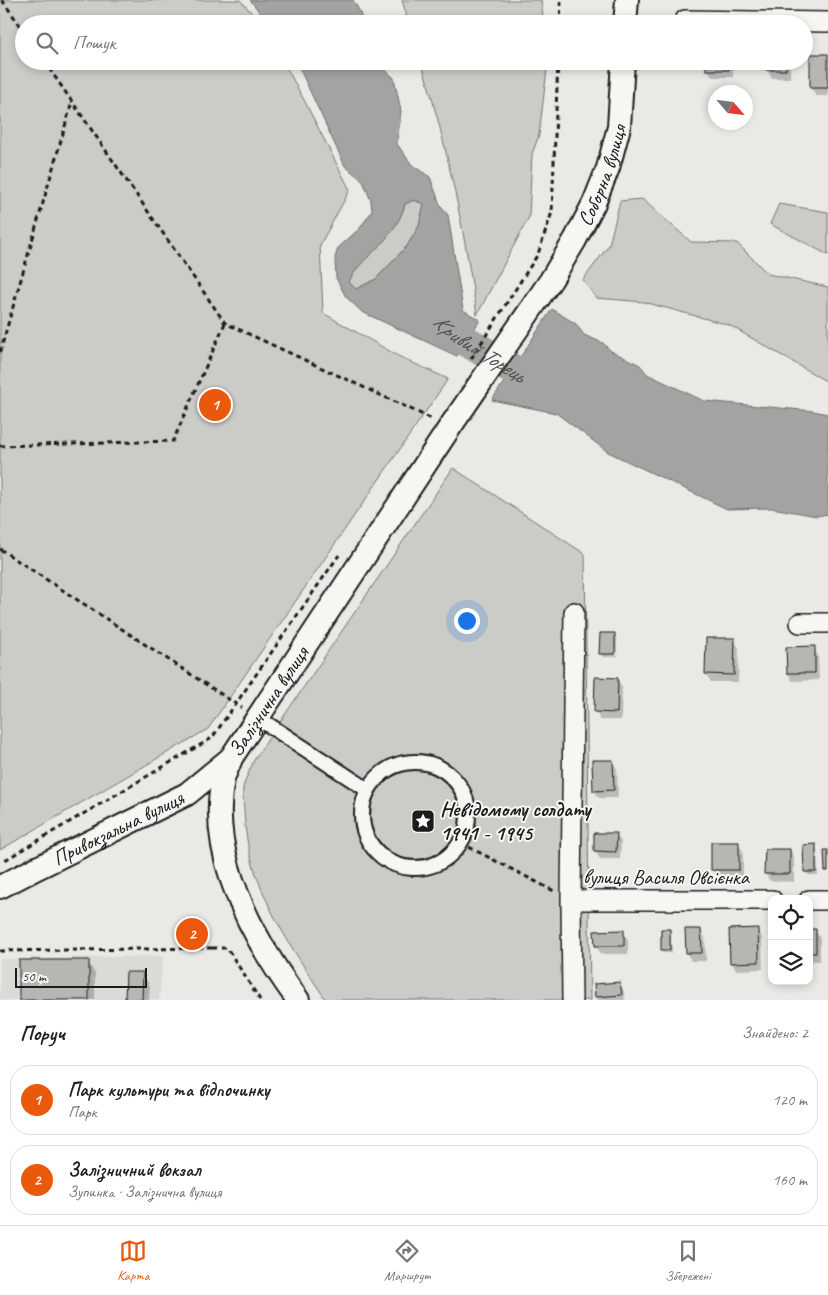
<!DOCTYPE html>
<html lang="uk">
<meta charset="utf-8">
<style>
body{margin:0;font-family:Caveat,sans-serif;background:#f2f2f2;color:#222}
.controls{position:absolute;right:15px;bottom:15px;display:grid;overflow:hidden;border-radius:10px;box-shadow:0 2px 8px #0003}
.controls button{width:45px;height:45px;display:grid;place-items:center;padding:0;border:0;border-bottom:1px solid #e0e0e0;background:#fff;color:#222;font:25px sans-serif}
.compass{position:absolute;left:708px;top:85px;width:45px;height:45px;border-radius:50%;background:#fff;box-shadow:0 2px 8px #0003;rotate:118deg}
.scale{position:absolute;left:15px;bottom:12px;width:132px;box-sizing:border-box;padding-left:5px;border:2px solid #1c1c1c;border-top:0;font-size:14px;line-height:18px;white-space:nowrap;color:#1c1c1c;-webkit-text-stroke:4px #f6f6f2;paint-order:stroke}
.you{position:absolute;left:466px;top:620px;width:18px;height:18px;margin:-12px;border:4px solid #fff;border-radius:50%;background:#1a73e8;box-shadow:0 0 0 8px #1a73e833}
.badge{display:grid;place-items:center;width:32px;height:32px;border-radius:50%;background:#ea580c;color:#fff;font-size:16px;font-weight:700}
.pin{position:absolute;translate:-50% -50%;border:2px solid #fff;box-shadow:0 1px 5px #0006}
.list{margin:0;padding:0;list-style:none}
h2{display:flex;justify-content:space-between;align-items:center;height:65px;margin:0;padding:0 20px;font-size:21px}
h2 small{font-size:16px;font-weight:400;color:#767676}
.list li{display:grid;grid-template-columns:32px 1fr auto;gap:15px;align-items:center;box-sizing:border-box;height:70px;margin:0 10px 10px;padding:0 10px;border:1px solid #e0e0e0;border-radius:20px}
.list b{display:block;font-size:19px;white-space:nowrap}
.list p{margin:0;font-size:16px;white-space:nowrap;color:#767676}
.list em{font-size:16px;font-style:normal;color:#767676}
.icon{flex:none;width:28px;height:28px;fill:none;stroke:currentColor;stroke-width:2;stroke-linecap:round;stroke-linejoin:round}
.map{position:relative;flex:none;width:828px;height:1000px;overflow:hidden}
.search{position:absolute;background:#fff;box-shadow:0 2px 8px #0003;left:15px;right:15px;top:15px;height:55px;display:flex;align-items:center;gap:12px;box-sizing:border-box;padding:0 18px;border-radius:28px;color:#767676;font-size:19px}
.sheet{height:225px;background:#fff}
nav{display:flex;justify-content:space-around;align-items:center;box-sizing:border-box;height:70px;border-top:1px solid #e0e0e0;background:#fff;font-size:14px;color:#767676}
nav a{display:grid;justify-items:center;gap:2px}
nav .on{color:#ea580c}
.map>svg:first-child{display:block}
.built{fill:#dadad6}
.green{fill:#cbcbc7;stroke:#747472}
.water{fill:#a3a3a1;stroke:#6d6d6c;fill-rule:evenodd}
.shadow{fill:#0003}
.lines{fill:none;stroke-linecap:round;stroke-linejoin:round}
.river{stroke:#a3a3a1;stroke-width:31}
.building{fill:#b6b6b3;stroke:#1c1c1c}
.pedestrian-casing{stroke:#1c1c1c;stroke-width:18}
.minor-casing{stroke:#1c1c1c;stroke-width:22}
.tertiary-casing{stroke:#1c1c1c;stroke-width:26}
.path{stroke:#1c1c1c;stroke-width:3;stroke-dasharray:5 4;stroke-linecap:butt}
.pedestrian{stroke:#f6f6f2;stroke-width:14}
.minor{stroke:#f6f6f2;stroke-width:19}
.tertiary{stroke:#f6f6f2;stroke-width:22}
.labels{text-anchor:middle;stroke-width:4;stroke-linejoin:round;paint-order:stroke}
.street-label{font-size:21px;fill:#1c1c1c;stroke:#f6f6f2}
.poi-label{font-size:21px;font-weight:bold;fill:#1c1c1c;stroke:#f6f6f2;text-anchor:start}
.water-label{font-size:22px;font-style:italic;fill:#525251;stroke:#f6f6f2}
</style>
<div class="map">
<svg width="828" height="1000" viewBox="0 0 828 1000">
<rect width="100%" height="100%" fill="#e9e9e5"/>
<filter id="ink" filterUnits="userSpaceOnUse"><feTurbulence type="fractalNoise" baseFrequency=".02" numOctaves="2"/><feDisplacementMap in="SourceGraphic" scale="10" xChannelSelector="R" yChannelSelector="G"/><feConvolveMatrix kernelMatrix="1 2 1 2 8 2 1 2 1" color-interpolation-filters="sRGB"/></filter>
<g filter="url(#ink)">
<path class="built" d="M163 956 159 1000H0V959Z"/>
<path class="green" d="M0 0H240L262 24H24V61H283L304 100 350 190 320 245 323 313 398 356 448 379 208 729 0 850Z
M402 0H541L544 24H409Z
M421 61H548L539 135 532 154 529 217 477 315C464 230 447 144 421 61Z
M642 199 691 242 737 243 768 274 828 287V380H824L729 325 644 302 596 298 583 280 609 245 620 201Z
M414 200 424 204 419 226 407 246 376 279 356 289 348 282C363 252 395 240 405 204Z
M779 204 828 212V255L770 224Z
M453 468 585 554 590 1000H326C288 943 246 882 244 811 244 804 242 795 243 788 245 779 251 768 254 760Z"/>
<path class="water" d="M250 0H353L360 12 363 24H269Z
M296 61H376L394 78 401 111 397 144 412 165 430 177 441 207 448 215 463 310 480 320 457 356 362 312 346 297 336 278 335 258 338 248 360 228 372 211 371 201 363 181 345 166ZM414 200 424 204 419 226 407 246 376 279 356 289 349 282C357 264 371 256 384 241 393 231 402 217 405 204Z
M552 309 576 324 584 335 603 343 611 351 640 365 647 374 704 401 813 411 828 414V514L817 516 772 508 727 509 608 452 556 413 492 400Z"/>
<path class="shadow" d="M828 55V96H816L811 88Z
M708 61H733V77H712L708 69Z
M767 61H790V78H772L767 70Z
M615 634 617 638V657H603L601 654Z
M734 640 739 648 738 682H711L706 674Z
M814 648 818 656 819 680 792 681 788 673Z
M617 679 622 687 621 720H600L596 712Z
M612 761 617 769 618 798H599L594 790Z
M595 834H616L621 842 620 859H600L595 851Z
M738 844 743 851V877L717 878 713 870Z
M815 846 817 849 818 875H808L806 872Z
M790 850 794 858V882L770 881 765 873Z
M757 929 762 937 763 969 736 970 731 962Z
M669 930 671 934 672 953H664L662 950Z
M686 930H701L705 938 706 961H691L687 953Z
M809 930H815L820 938V961H809Z
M623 932 628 940V954H601L596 946Z
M88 961 95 974V1000H20Z
M143 974 150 986 149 1000H127Z
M620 983 624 991 625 1000H598L596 997Z"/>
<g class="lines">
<path class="river" id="s1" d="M434 313 452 332 531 381 550 390"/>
</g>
<path class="building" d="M810 54H828V88H810Z
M706 61H729V70H706Z
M766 61H786V70H766Z
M600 633H615V654H599Z
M706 638H735L734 675 705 674Z
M815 646V673H787L786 647Z
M595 677 618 678 617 713 594 712Z
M592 760H613L614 790 593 791Z
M594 833H617L616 852 594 851Z
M711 842H739V870H711Z
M816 844V872H804L803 845Z
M765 849H790V874H764Z
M824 850H828V871H825Z
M758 928 759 962 730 963 729 929Z
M661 929H670V950H661Z
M685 929H701L702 953H686Z
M809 929H816V953H809Z
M624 930V946H595L594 931Z
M19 960H89V1000H19Z
M126 972H143L142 1000H125Z
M620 982 622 995 595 997 594 984Z"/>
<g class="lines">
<g class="pedestrian-casing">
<path id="pedestrian" d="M258 718 368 790
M362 815a53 53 0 1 1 106 0a53 53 0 1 1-106 0Z"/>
</g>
<g class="minor-casing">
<path id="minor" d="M685 20 828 22
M800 623H828
M571 900 574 612
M809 900H828
M572 1000 571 900H772"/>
</g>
<g class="tertiary-casing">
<g id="tertiary">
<path d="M625 24 627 0"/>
<path id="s2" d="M0 887 35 869 187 794 231 758"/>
<path id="s3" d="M298 1000C254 940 207 857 223 779 225 772 229 765 231 758L450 427 551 280 575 240 594 203 608 168 619 127 623 61"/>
</g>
</g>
<path class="path" d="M2 0 24 31
M560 24 561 0
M44 61 225 323 432 419
M0 352 72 102
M471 359 538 254 552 212 558 61
M0 446 173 441 225 323
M0 549 242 708
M461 843 554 891
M5 860 212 738 339 555
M212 948H227L260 1000
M0 951 212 948"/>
<use href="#pedestrian" class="pedestrian"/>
<use href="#minor" class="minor"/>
<use href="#tertiary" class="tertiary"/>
</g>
</g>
<defs>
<g id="sight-square" transform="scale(1.25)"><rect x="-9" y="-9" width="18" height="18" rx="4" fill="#1c1c1c" stroke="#f6f6f2"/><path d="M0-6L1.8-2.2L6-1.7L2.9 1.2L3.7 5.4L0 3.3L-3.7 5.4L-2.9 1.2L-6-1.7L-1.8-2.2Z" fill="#fff"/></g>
</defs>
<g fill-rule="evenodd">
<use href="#sight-square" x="423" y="821"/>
</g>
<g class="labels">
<g class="street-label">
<text dy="7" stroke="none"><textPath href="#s3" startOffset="955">Соборна вулиця</textPath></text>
<text dy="7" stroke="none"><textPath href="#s3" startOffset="330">Залізнична вулиця</textPath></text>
<text dy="7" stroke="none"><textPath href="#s2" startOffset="132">Привокзальна вулиця</textPath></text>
<text x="666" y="884">вулиця Василя Овсієнка</text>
</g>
<g class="poi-label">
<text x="440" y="816">Невідомому солдату<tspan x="440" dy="24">1941 - 1945</tspan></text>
</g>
<g class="water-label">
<text dy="8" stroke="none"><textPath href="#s1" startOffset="58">Кривий Торець</textPath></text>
</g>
</g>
</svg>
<div class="controls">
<button><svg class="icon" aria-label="locate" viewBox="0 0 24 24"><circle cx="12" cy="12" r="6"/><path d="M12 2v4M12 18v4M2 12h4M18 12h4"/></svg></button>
<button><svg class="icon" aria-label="layers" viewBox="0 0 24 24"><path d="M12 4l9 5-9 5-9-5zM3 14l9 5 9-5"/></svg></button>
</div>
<svg class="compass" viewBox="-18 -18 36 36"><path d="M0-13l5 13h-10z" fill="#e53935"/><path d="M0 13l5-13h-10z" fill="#767676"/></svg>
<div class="scale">50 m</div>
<div class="you"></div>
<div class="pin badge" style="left:215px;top:405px">1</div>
<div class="pin badge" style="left:192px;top:934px">2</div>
<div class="search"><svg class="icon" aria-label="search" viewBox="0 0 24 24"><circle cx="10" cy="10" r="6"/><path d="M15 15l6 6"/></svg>Пошук</div>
</div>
<section class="sheet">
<h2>Поруч<small>Знайдено: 2</small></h2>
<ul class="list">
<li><span class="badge">1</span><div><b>Парк культури та відпочинку</b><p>Парк</p></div><em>120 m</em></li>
<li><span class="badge">2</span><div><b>Залізничний вокзал</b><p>Зупинка · Залізнична вулиця</p></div><em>160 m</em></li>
</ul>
</section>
<nav>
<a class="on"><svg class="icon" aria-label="map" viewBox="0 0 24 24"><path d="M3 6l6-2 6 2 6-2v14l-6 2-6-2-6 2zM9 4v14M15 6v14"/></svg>Карта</a>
<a><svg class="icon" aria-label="directions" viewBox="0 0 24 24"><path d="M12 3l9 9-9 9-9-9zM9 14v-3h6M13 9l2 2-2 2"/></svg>Маршрут</a>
<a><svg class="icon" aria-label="saved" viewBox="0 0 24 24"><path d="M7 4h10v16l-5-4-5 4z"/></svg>Збережені</a>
</nav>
